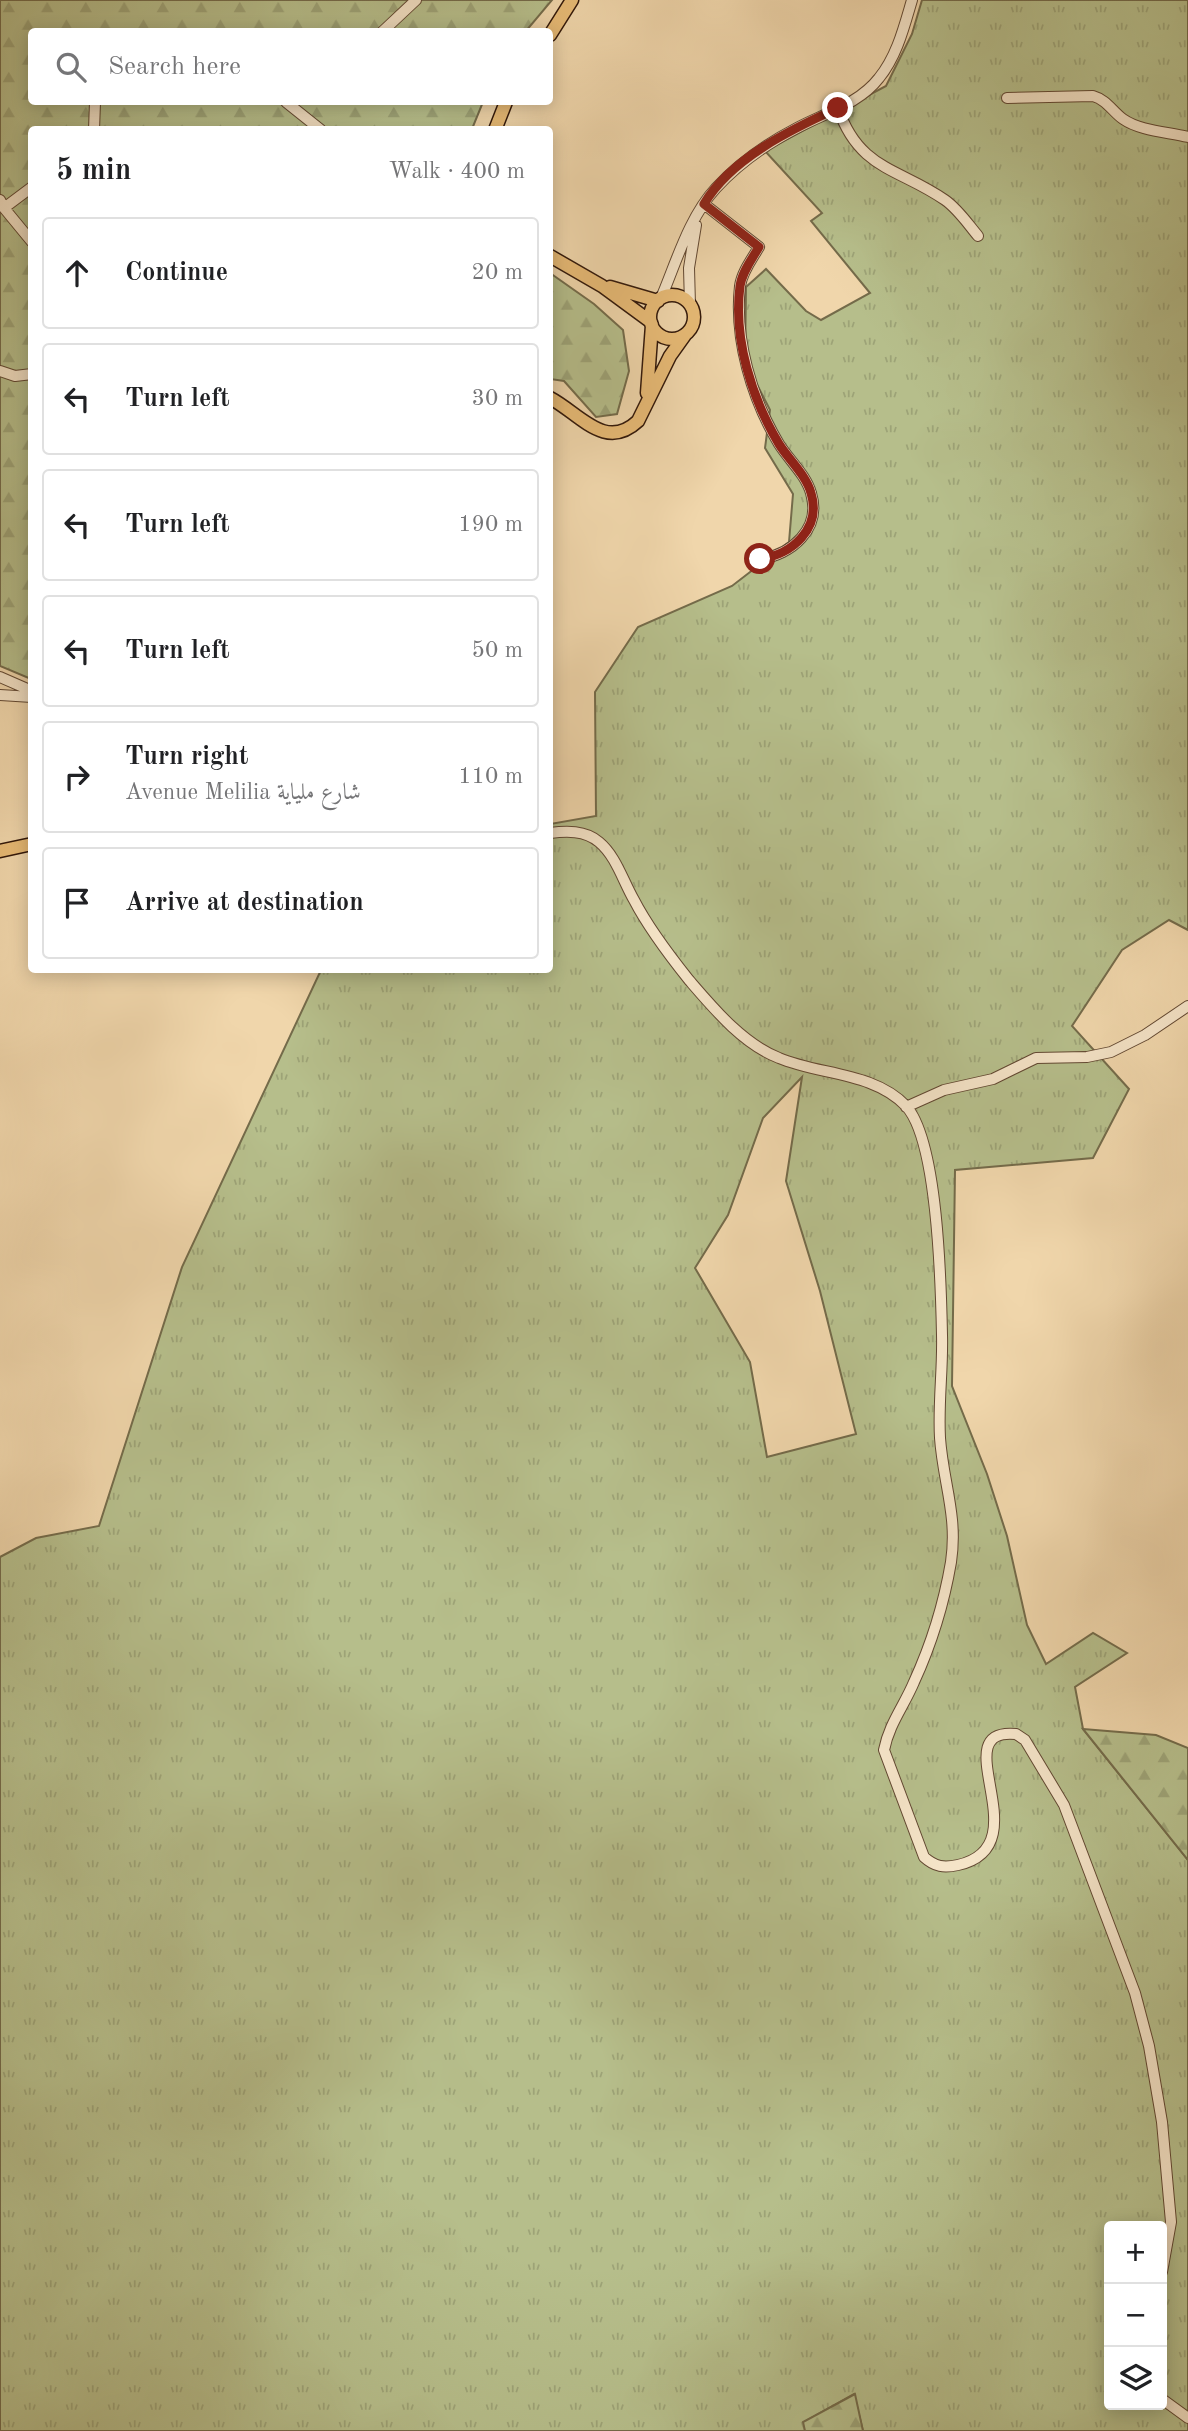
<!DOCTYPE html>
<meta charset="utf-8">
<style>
body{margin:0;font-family:"Old Standard TT",Amiri,serif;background:#f2f2f2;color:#202124}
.controls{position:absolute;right:21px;bottom:21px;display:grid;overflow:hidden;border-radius:7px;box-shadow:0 4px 18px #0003}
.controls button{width:63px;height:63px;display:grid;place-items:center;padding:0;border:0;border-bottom:2px solid #e0e0e0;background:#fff;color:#202124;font:35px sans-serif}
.stop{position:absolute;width:21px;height:21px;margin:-16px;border:5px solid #8f2418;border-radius:50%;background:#fff}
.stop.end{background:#8f2418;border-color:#fff;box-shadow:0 2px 7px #0008}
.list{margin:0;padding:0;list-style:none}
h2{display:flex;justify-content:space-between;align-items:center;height:91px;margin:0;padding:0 28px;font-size:30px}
h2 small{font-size:23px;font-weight:400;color:#757577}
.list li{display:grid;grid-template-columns:46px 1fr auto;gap:21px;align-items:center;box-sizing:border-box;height:112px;margin:0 14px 14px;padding:0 14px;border:2px solid #e0e0e0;border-radius:7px}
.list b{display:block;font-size:26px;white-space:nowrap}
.list p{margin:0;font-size:23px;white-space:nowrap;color:#757577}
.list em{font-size:23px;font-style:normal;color:#757577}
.icon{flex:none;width:38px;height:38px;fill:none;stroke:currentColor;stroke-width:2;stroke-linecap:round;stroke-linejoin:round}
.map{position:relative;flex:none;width:1188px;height:2431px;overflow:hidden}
.search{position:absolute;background:#fff;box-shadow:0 4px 18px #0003;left:28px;top:28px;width:525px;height:77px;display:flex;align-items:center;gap:18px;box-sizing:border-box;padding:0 24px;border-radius:7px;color:#757577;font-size:26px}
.panel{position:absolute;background:#fff;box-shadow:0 4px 18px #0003;left:28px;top:126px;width:525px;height:847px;border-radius:7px}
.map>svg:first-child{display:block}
.grass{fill:url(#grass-tufts);stroke:#746b4a;stroke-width:2;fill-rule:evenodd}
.forest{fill:url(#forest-firs);stroke:#746b4a;stroke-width:2}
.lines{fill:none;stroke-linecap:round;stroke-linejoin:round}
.minor-casing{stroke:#624832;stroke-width:12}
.major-casing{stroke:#32180a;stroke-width:15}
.minor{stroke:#f5e4c8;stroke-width:10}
.major{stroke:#e8bb76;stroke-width:12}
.route{stroke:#8f2418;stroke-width:9}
</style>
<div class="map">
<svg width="1188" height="2431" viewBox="0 0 1188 2431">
<defs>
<pattern id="grass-tufts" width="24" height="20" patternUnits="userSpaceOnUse" patternTransform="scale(1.75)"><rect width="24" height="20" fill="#b6be8b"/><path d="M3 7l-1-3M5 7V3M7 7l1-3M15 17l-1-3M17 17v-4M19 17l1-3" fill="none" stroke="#9da377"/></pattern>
<pattern id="forest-firs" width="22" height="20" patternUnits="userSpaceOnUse" patternTransform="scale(1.75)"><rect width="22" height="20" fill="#b6be8b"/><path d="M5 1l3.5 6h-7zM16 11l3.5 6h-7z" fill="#9da377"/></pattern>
</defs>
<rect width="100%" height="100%" fill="#f0d6ab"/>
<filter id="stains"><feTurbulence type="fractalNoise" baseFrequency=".00286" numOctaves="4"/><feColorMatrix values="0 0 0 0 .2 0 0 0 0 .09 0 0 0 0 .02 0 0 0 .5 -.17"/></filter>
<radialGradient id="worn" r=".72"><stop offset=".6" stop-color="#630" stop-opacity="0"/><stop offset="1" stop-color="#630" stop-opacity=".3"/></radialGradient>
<path class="grass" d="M922 0H1188V930L1169 920 1122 950 1072 1026 1129 1089 1093 1158 955 1170 952 1386 987 1474 1007 1536 1027 1625 1046 1664 1093 1633 1127 1653 1075 1687 1083 1729 1188 1860V2431H863L854 2394 804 2422 805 2431H0V1557L36 1538 99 1526 182 1267 321 970H550V824L596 816 595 692 638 627 732 586 789 542 793 494 765 448 770 410 745 361 746 287 766 269 806 311 821 320 870 293 811 221 822 213 765 151 886 86 912 34ZM802 1077 786 1181 820 1291 856 1434 767 1457 750 1362 695 1268 728 1215 763 1118ZM1109 2226H1162V2405H1109Z"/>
<path class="forest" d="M0 0H552L526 31 32 32V102H483L472 129 32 130 31 679 0 666Z
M550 273 594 304 623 330 629 371 617 414 596 417 564 381 550 379Z
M1083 1729 1156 1735 1188 1748V1860Z
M855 2394 863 2431H805L803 2422Z"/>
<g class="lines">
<g class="minor-casing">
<path id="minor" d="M382 32 416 0
M1007 98 1093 96C1107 100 1112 111 1123 119 1140 131 1168 132 1188 137
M286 102 321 130
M838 108C859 170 899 168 945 200 958 209 968 224 978 236
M94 130 95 102
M0 200 4 208 32 187
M704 204 759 247C752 259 742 272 740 286 734 339 752 399 779 444 789 460 806 475 811 493 822 529 791 555 760 559
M4 208 32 242
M661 298C676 263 689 217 716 188 738 164 768 143 797 128 825 113 859 104 879 78 897 56 904 27 912 0
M690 305 689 268 696 225
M0 371 15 376 32 374
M0 677 32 691
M0 695 32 697
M550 833C566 831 585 830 599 842 616 856 623 881 634 900 649 929 669 955 689 980 714 1009 743 1044 779 1058 819 1075 874 1072 906 1106 938 1141 941 1284 942 1335 943 1369 938 1403 940 1438 943 1482 958 1516 951 1562 944 1603 931 1645 914 1682 904 1706 889 1724 884 1750L924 1857C935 1867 944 1868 958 1865 1043 1846 941 1727 1016 1734L1025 1740 1064 1805 1135 1993 1149 2046 1162 2122 1171 2222 1162 2272
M906 1107 944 1090 993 1079 1036 1058 1087 1057 1111 1052 1145 1035 1188 1006
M1162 2399 1188 2418"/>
</g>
<g class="major-casing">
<path id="major" d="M550 35 572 0
M495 130 506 102
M550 256 602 286 651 322
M610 287 658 301
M650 317a22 22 0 1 1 44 0a22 22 0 1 1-44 0Z
M647 393 652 325
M550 398C579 413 605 452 638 421L670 356 685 335
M0 851 32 844"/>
</g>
<use href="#minor" class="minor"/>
<use href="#major" class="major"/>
</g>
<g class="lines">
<path class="route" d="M760 559C791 555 822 529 811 493 806 475 789 460 779 444 752 399 733 339 740 286 742 272 752 259 759 247L704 204C731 158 792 129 838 108"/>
</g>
<rect width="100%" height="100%" filter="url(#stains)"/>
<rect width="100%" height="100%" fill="url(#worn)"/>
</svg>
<div class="controls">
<button>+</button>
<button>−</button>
<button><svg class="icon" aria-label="layers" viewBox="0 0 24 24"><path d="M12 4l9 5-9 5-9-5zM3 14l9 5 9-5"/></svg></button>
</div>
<div class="stop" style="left:760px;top:559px"></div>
<div class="stop end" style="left:838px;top:108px"></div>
<div class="search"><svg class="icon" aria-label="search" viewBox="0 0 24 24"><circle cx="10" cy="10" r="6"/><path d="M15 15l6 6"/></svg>Search here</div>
<section class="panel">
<h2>5 min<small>Walk · 400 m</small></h2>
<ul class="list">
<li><svg class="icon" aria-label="ahead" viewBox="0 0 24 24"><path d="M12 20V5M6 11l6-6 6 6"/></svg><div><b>Continue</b></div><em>20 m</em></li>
<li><svg class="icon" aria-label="left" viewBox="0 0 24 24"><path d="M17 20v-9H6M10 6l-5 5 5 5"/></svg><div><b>Turn left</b></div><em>30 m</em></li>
<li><svg class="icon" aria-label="left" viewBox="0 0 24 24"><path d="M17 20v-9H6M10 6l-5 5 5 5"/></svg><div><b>Turn left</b></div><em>190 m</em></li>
<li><svg class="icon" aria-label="left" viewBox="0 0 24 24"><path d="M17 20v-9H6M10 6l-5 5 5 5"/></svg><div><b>Turn left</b></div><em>50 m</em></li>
<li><svg class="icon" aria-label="right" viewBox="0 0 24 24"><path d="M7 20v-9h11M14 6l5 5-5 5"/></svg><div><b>Turn right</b><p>Avenue Melilia شارع ملياية</p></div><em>110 m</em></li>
<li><svg class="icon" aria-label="arrive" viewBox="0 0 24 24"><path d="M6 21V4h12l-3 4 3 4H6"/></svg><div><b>Arrive at destination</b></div></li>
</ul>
</section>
</div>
